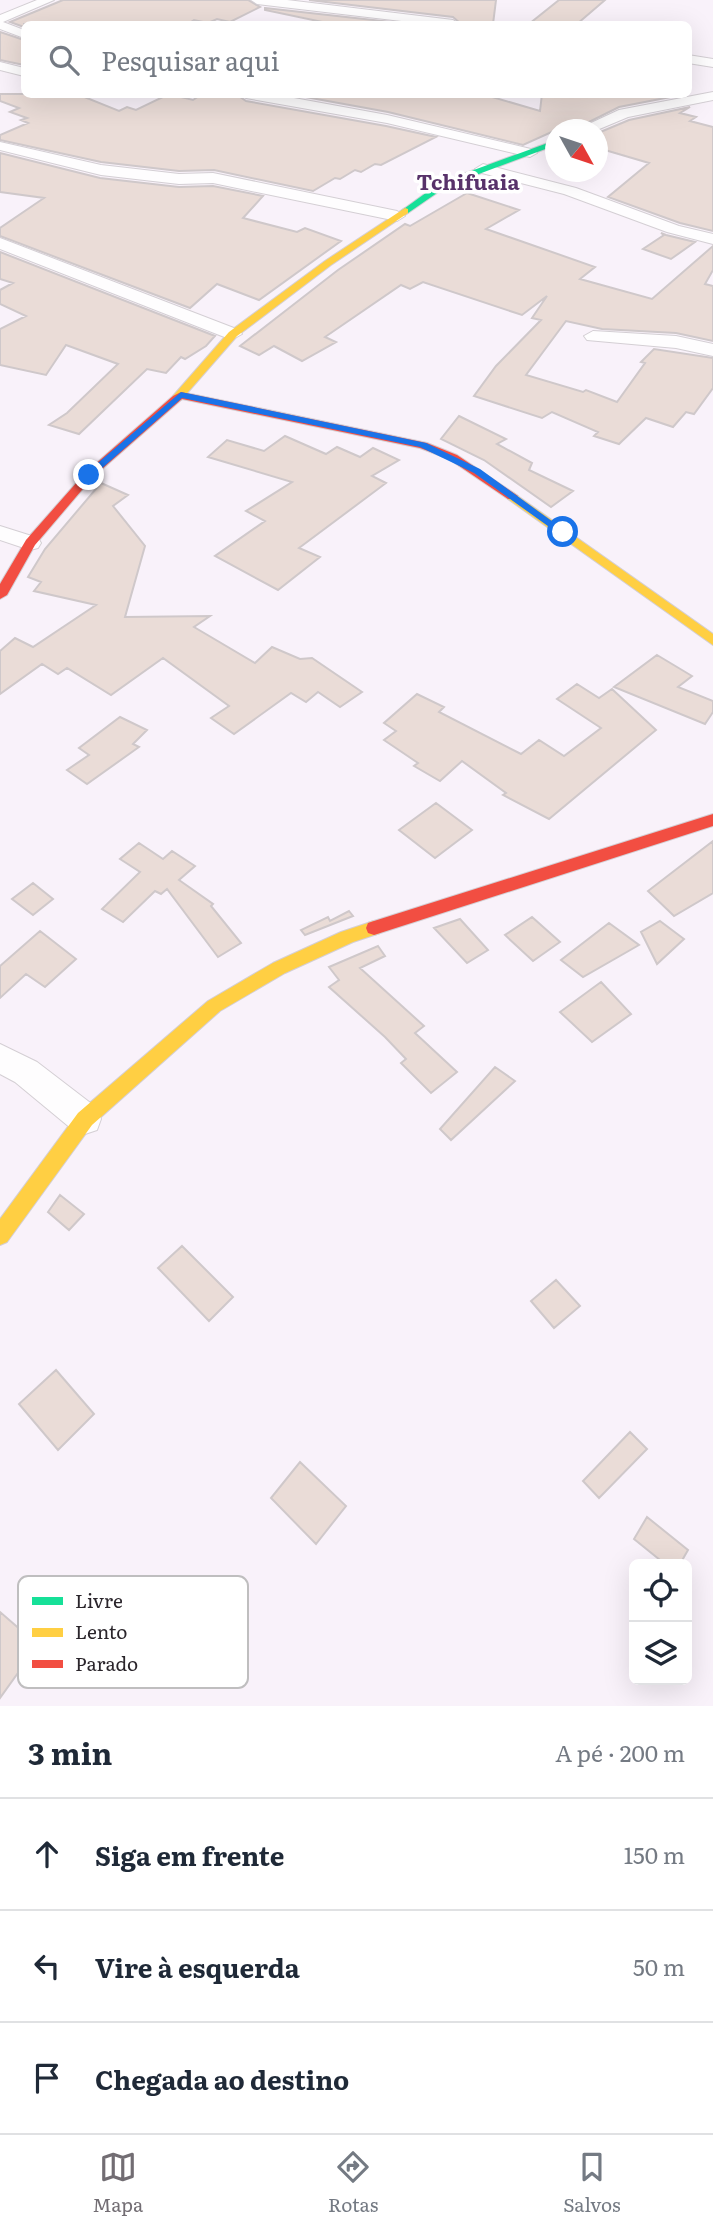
<!DOCTYPE html>
<html lang="pt">
<meta charset="utf-8">
<style>
body{margin:0;font-family:Literata,serif;background:#f2f2f3;color:#1f2937}
.controls{position:absolute;right:21px;bottom:21px;display:grid;overflow:hidden;border-radius:10px;box-shadow:0 7px 28px #0002}
.controls button{width:63px;height:63px;display:grid;place-items:center;padding:0;border:0;border-bottom:2px solid #e0e1e3;background:#fff;color:#1f2937;font:35px sans-serif}
.compass{position:absolute;left:545px;top:119px;width:63px;height:63px;border-radius:50%;background:#fff;box-shadow:0 7px 28px #0002;rotate:130deg}
.stop{position:absolute;width:21px;height:21px;margin:-16px;border:5px solid #1a73e8;border-radius:50%;background:#fff}
.stop.end{background:#1a73e8;border-color:#fff;box-shadow:0 2px 7px #0008}
.list{margin:0;padding:0;list-style:none}
h2{display:flex;justify-content:space-between;align-items:center;height:91px;margin:0;padding:0 28px;font-size:30px}
h2 small{font-size:23px;font-weight:400;color:#747a83}
.list li{display:grid;grid-template-columns:46px 1fr auto;gap:21px;align-items:center;box-sizing:border-box;height:112px;padding:0 28px;border-top:2px solid #e0e1e3}
.list b{display:block;font-size:26px;white-space:nowrap}
.list em{font-size:23px;font-style:normal;color:#747a83}
.icon{flex:none;width:38px;height:38px;fill:none;stroke:currentColor;stroke-width:2;stroke-linecap:round;stroke-linejoin:round}
.map{position:relative;flex:none;width:713px;height:1706px;overflow:hidden}
.search{position:absolute;background:#fff;box-shadow:0 7px 28px #0002;left:21px;right:21px;top:21px;height:77px;display:flex;align-items:center;gap:18px;box-sizing:border-box;padding:0 24px;border-radius:10px;color:#747a83;font-size:26px}
.sheet{height:427px;background:#fff}
nav{display:flex;justify-content:space-around;align-items:center;box-sizing:border-box;height:98px;border-top:2px solid #e0e1e3;background:#fff;font-size:19px;color:#747a83}
nav a{display:grid;justify-items:center;gap:4px}
nav .on{color:#726d73}
.map>svg:first-child{display:block}
.building{fill:#eadcd7;stroke:#cfc8ca;stroke-width:2}
.lines{fill:none;stroke-linecap:round;stroke-linejoin:round}
.street-casing{stroke:#d4cfd4;stroke-width:2}
.fast-casing{stroke:#d4cfd4;stroke-width:2}
.slow-casing{stroke:#d4cfd4;stroke-width:2}
.jam-casing{stroke:#d4cfd4;stroke-width:2}
.street{fill:#fefdfe;fill-rule:evenodd}
.fast{fill:#16e098;fill-rule:evenodd}
.slow{fill:#ffcf43;fill-rule:evenodd}
.jam{fill:#f24e42;fill-rule:evenodd}
.route{fill:#1a73e8}
.labels{text-anchor:middle;stroke-width:7;stroke-linejoin:round;paint-order:stroke}
.far-district-label{font-size:21px;font-weight:bold;fill:#58326a;stroke:#fff}
.key{fill:#fff;stroke:#bfbebf;stroke-width:2}
.key-label{font-size:19px;fill:#2a252b}
</style>
<div class="map">
<svg width="713" height="1706" viewBox="0 0 713 1706">
<rect width="100%" height="100%" fill="#f9f2fa"/>
<path class="building" d="M63 0H248L260 7 230 22 217 19 208 23 194 20 188 24H24V27L10 22Z
M309 0H496L493 24H461L453 17Z
M559 0H605L577 24H529Z
M265 8 409 24H332L265 10Z
M0 32 24 40V65L0 60Z
M0 94H77L119 111 127 107 136 110 169 94 193 100 202 94H236L246 101 386 126 436 137 381 165 375 164 361 172 355 170 340 179 335 178 313 191 214 170 179 171 101 162 0 140V135L28 123 21 120 27 118 10 112 19 108 0 101Z
M289 94H482L540 111 542 94H686L619 107 573 130H556L523 145 388 112Z
M690 107 680 113 696 117 690 121 713 127V231L680 223 608 197 649 163 598 148V133L629 120Z
M0 153 100 178 179 187 213 186 263 196 243 218 297 232 305 228 341 241 259 300 217 284 190 308 0 236V228L44 198 0 192Z
M467 193 519 210 486 229 595 267 580 279 652 299 713 246V270L705 284 713 286V341L676 333 602 329 566 321 526 375 583 392 586 390 617 402 645 363 641 362 654 349 713 358V388L694 414 686 412 673 427 646 418 619 444 594 436 598 432 552 412 542 418 474 396 496 366 541 320 532 318 547 296 522 315 423 282 410 289 401 285 325 337 336 342 302 361 274 346 259 355 240 346 338 270 405 224 410 226Z
M661 233 666 235 695 242 671 259 643 249 664 235Z
M0 252 215 336 206 346 185 359 181 357 166 373 147 369 79 434 49 425 67 413 118 364 66 345 46 375 0 365V329L26 316 0 304V290L13 283 0 279Z
M459 416 506 439 497 444 532 463 529 470 573 491 551 507 484 460 441 439Z
M285 436 326 454 337 447 360 457 373 448 399 460 372 476 386 483 299 548 320 557 278 590 215 556 265 521 246 511 292 482 208 457 227 440 264 451Z
M101 483 128 495 113 506 145 546 125 617 210 616 194 627 255 663 272 647 300 659 312 658 362 692 340 707 318 692 306 702 291 693 234 734 211 718 229 706 163 658 111 695 67 668 58 674 42 664 0 694V651L15 638 33 647 96 605 34 591 41 582 28 577 45 549Z
M657 655 692 676 678 687 713 701V712L705 724 614 687Z
M577 684 599 698 612 689 656 730 549 819 503 795 506 793 462 761 440 781 414 766 418 763 384 740 396 731 384 723 417 694 444 707 439 712 521 754 539 740 564 756 601 728 557 699Z
M120 717 147 730 133 744 139 747 87 784 67 770 89 755 79 748Z
M436 803 472 830 435 858 399 830Z
M713 841V893L674 916 648 891Z
M139 843 163 859 172 851 195 866 179 880 213 904 211 906 241 943 218 957 167 889 161 894 155 891 123 922 102 909 140 872 120 859Z
M33 883 53 899 33 915 12 899Z
M349 911 353 916 305 935 301 930 328 917 330 921Z
M532 917 560 942 533 961 505 935Z
M460 919 488 950 467 963 434 928Z
M660 921 684 939 657 964 641 932Z
M609 923 639 945 583 977 561 960Z
M40 931 76 959 45 987 26 974 0 998V966Z
M378 946 385 956 360 968 424 1026 415 1033 457 1072 431 1093 401 1063 406 1059 385 1037 329 987 339 980 329 967Z
M601 982 631 1014 592 1042 560 1012Z
M495 1067 515 1081 451 1140 440 1129Z
M60 1195 84 1214 69 1230 48 1212Z
M182 1246 233 1297 209 1321 158 1268Z
M556 1280 580 1306 554 1328 531 1301Z
M56 1370 94 1414 58 1450 19 1404Z
M630 1432 647 1449 599 1498 583 1481Z
M300 1462 346 1506 316 1544 271 1498Z
M647 1517 688 1550 680 1564H665L634 1539Z
M0 1612 38 1645 0 1698Z"/>
<g class="lines">
<g class="street-casing">
<path id="street" d="M37 0H54L3 22 24 30V38L0 29V15Z
M251 0H287L453 20 459 24H427L257 4Z
M688 55 713 59V67L688 63Z
M0 62 24 68V76L0 70Z
M713 92V100L628 117 597 130H576L619 110Z
M239 94H272L387 115 535 150 537 153 530 157 387 123 246 98Z
M0 142 101 165 179 174 213 173 397 211 405 216 397 221 213 183 179 184 101 175 0 150Z
M483 164 576 188 679 226 713 234V244L667 232 564 194 478 172 475 169Z
M0 238 239 330 242 334 233 339 227 338 0 249Z
M593 331 676 336 713 344V356L676 348 587 340 584 336Z
M0 526 38 538 41 543 38 548 30 550 0 540Z
M0 1044 37 1062 97 1108 101 1119 97 1130 85 1134 73 1130 15 1082 0 1074Z"/>
</g>
<g class="fast-casing">
<path id="fast" d="M556 140V145L447 186 408 213 401 211 441 182Z"/>
</g>
<g class="slow-casing">
<path id="slow" d="M405 208 408 209V213L331 265 237 336 181 400H173V396L229 332 325 261Z
M512 492 713 634V645L508 499V493Z
M374 921 380 923 382 928 380 933 353 942 285 973 220 1011 92 1125 7 1242 0 1245V1219L78 1113 208 1001 273 963 341 932Z"/>
</g>
<g class="jam-casing">
<path id="jam" d="M181 392 427 443 457 455 518 496 516 499H508L449 459 420 448 182 399 93 477 35 545 7 595 0 599V584L26 540 85 473 173 396Z
M713 814V826L374 935 368 933 366 928 368 923 374 921Z"/>
</g>
<use href="#street" class="street"/>
<use href="#fast" class="fast"/>
<use href="#slow" class="slow"/>
<use href="#jam" class="jam"/>
</g>
<path class="route" d="M181 392 426 443 480 469 567 532 559 534 474 473 420 447 182 398 92 477H86V473Z"/>
<g class="labels">
<g class="far-district-label">
<text x="468" y="190">Tchifuaia</text>
</g>
</g>
<rect x="18" y="1576" width="230" height="112" rx="10" class="key"/>
<rect x="32" y="1597" width="31" height="8" fill="#16e098"/>
<rect x="32" y="1628" width="31" height="9" fill="#ffcf43"/>
<rect x="32" y="1660" width="31" height="8" fill="#f24e42"/>
<g class="key-label">
<text x="75" y="1608">Livre</text>
<text x="75" y="1639">Lento</text>
<text x="75" y="1671">Parado</text>
</g>
</svg>
<div class="controls">
<button><svg class="icon" aria-label="locate" viewBox="0 0 24 24"><circle cx="12" cy="12" r="6"/><path d="M12 2v4M12 18v4M2 12h4M18 12h4"/></svg></button>
<button><svg class="icon" aria-label="layers" viewBox="0 0 24 24"><path d="M12 4l9 5-9 5-9-5zM3 14l9 5 9-5"/></svg></button>
</div>
<svg class="compass" viewBox="-18 -18 36 36"><path d="M0-13l5 13h-10z" fill="#e53935"/><path d="M0 13l5-13h-10z" fill="#747a83"/></svg>
<div class="stop" style="left:563px;top:532px"></div>
<div class="stop end" style="left:89px;top:475px"></div>
<div class="search"><svg class="icon" aria-label="search" viewBox="0 0 24 24"><circle cx="10" cy="10" r="6"/><path d="M15 15l6 6"/></svg>Pesquisar aqui</div>
</div>
<section class="sheet">
<h2>3 min<small>A pé · 200 m</small></h2>
<ul class="list">
<li><svg class="icon" aria-label="ahead" viewBox="0 0 24 24"><path d="M12 20V5M6 11l6-6 6 6"/></svg><div><b>Siga em frente</b></div><em>150 m</em></li>
<li><svg class="icon" aria-label="left" viewBox="0 0 24 24"><path d="M17 20v-9H6M10 6l-5 5 5 5"/></svg><div><b>Vire à esquerda</b></div><em>50 m</em></li>
<li><svg class="icon" aria-label="arrive" viewBox="0 0 24 24"><path d="M6 21V4h12l-3 4 3 4H6"/></svg><div><b>Chegada ao destino</b></div></li>
</ul>
</section>
<nav>
<a class="on"><svg class="icon" aria-label="map" viewBox="0 0 24 24"><path d="M3 6l6-2 6 2 6-2v14l-6 2-6-2-6 2zM9 4v14M15 6v14"/></svg>Mapa</a>
<a><svg class="icon" aria-label="directions" viewBox="0 0 24 24"><path d="M12 3l9 9-9 9-9-9zM9 14v-3h6M13 9l2 2-2 2"/></svg>Rotas</a>
<a><svg class="icon" aria-label="saved" viewBox="0 0 24 24"><path d="M7 4h10v16l-5-4-5 4z"/></svg>Salvos</a>
</nav>
